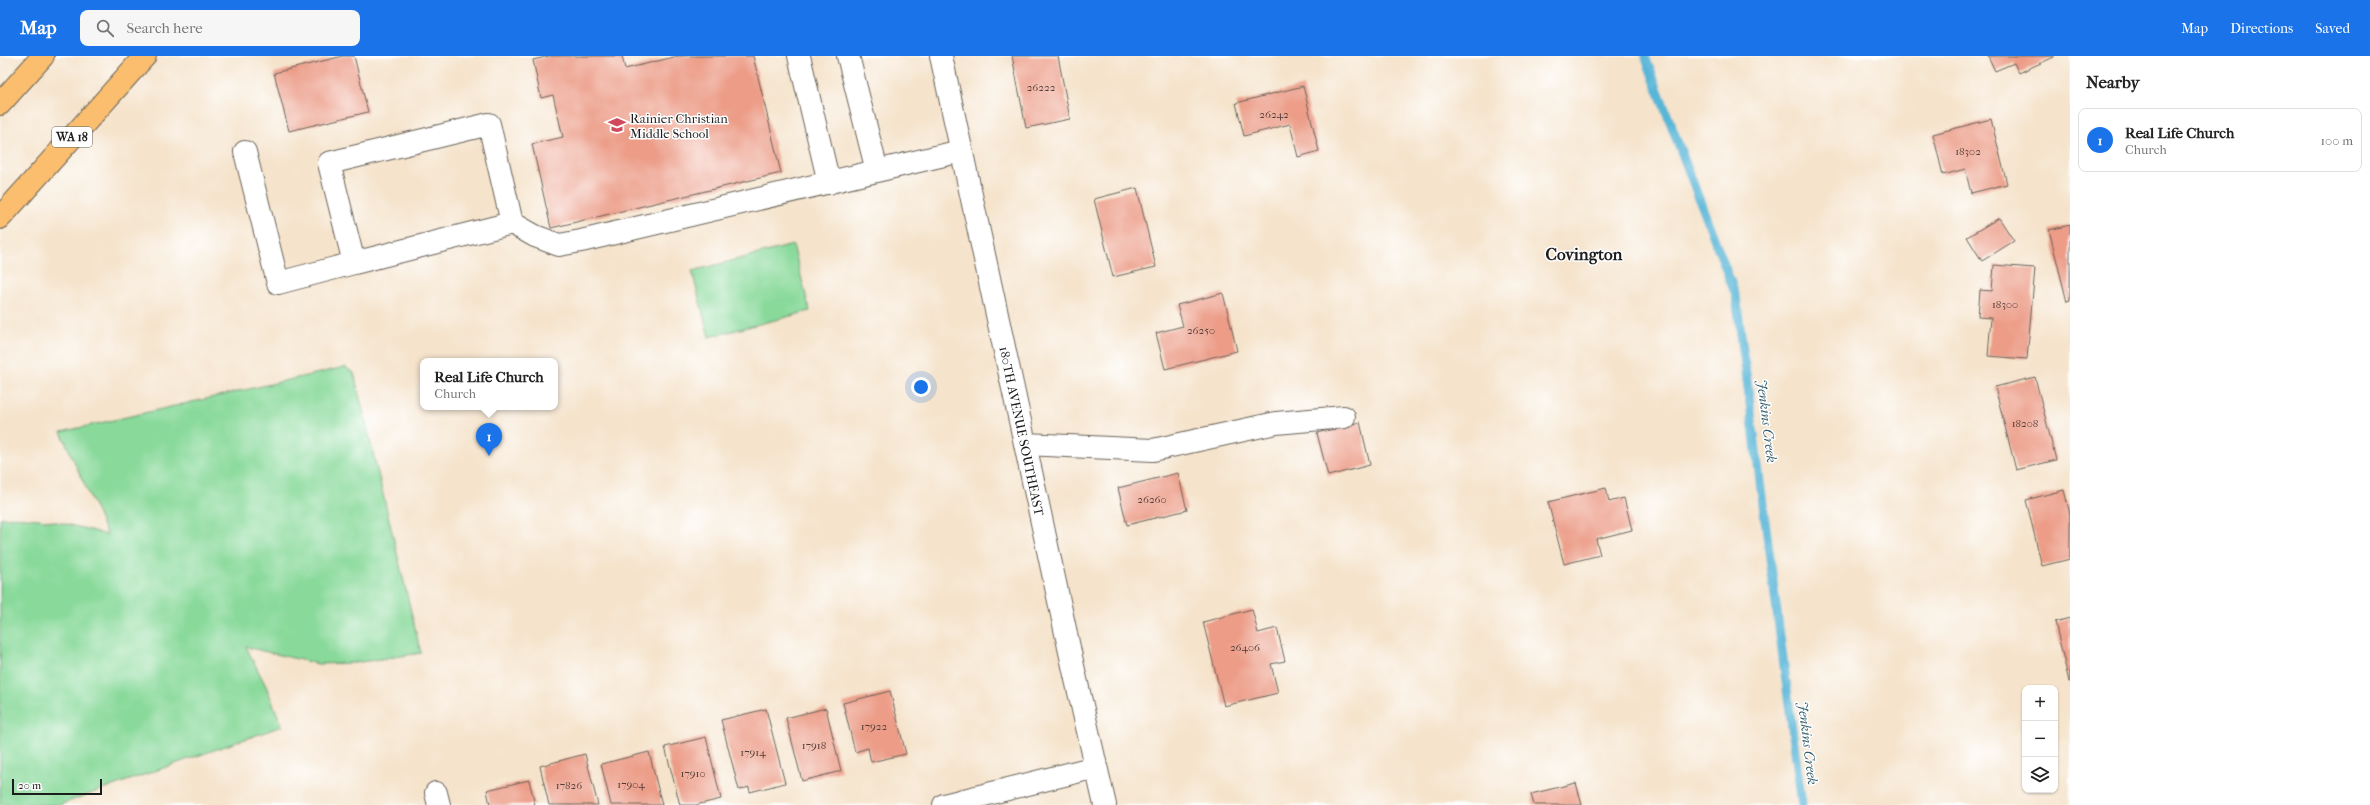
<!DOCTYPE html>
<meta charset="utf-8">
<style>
body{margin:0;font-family:"IM FELL French Canon",serif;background:#f6f6f6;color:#222}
.controls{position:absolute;right:12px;bottom:12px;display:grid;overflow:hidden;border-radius:8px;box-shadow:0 1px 3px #0004}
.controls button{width:36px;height:36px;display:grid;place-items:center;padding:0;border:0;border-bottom:1px solid #e0e0e0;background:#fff;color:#222;font:20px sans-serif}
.scale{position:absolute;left:12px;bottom:10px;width:90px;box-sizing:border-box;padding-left:4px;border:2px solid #1c1c1c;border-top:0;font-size:11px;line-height:14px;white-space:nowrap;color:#1c1c1c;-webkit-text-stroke:3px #fff;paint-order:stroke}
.you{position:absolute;left:921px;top:331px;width:14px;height:14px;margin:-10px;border:3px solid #fff;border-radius:50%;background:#1a73e8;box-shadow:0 0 0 6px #1a73e833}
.badge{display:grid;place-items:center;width:26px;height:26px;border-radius:50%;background:#1a73e8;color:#fff;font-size:13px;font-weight:700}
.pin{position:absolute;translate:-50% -33px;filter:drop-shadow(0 1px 2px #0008)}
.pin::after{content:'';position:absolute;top:21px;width:14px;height:12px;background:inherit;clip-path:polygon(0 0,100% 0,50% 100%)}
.popup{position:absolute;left:420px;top:302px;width:138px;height:52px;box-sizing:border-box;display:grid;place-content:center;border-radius:8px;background:#fff;filter:drop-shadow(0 1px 3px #0005);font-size:13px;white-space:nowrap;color:#767676}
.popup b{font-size:15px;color:#222}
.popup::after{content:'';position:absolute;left:50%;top:100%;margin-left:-8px;border:8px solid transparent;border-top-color:#fff}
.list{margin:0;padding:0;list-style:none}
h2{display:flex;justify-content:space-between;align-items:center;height:52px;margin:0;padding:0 16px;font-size:17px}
h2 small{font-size:13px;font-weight:400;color:#767676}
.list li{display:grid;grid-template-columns:26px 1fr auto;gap:12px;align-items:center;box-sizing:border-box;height:64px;margin:0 8px 8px;padding:0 8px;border:1px solid #e0e0e0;border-radius:8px}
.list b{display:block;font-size:15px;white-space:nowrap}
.list p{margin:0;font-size:13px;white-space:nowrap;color:#767676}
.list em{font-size:13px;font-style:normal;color:#767676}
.icon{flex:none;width:22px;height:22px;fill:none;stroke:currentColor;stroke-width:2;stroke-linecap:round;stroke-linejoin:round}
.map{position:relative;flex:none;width:2070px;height:749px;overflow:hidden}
header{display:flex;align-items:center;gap:24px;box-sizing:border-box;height:56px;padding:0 20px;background:#1a73e8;color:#fff}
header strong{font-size:19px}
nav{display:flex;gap:22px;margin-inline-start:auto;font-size:14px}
.search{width:280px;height:36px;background:#f6f6f6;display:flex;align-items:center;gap:10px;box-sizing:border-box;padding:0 14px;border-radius:8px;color:#767676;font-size:15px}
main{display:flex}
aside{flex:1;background:#fff}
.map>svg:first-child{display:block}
.green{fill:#88d99a;stroke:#527a5b}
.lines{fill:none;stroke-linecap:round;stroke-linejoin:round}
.stream{stroke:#59b6d7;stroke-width:9}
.building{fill:#ec9c87}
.minor-casing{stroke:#686259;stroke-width:24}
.highway-casing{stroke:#686259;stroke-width:24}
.minor{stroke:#fff;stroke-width:22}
.highway{stroke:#fabe6e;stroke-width:22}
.labels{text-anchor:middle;stroke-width:3;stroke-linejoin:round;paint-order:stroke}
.number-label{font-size:11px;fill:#503c37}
.shield{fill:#fff;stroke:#606060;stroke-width:1}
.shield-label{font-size:12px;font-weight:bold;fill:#1c1c1c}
.poi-label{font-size:13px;fill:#1c1c1c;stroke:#fff;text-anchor:start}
.street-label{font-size:13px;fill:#1c1c1c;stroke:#fff}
.water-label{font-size:14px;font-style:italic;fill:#376170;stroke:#fff}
.district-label{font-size:17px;font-weight:bold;fill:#1c1c1c;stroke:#fff}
</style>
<header>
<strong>Map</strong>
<div class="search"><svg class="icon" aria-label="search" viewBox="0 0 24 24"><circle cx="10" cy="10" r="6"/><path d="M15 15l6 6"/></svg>Search here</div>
<nav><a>Map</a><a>Directions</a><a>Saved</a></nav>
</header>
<main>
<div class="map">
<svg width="2070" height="749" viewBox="0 0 2070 749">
<rect width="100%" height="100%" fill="#fff"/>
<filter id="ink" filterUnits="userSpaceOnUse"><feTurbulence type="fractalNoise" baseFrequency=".025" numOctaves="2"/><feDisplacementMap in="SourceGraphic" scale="8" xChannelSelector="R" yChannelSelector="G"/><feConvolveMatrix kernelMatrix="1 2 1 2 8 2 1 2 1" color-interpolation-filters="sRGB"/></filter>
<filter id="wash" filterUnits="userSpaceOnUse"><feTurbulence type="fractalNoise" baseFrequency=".012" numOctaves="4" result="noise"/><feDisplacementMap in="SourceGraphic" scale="16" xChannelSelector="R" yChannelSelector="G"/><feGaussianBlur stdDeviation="0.9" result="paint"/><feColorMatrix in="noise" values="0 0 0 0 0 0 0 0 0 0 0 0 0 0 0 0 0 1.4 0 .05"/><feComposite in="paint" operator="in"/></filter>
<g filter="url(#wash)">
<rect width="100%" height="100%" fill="#f5e3cb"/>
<path class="green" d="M793 189 810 255 709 281 692 215Z
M345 311 354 317 421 597 354 607 318 608 246 591 266 630 282 670 59 749H0V462C37 459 73 469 107 479L61 376Z"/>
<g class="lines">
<path class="stream" d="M1645 0 1736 240 1802 749"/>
</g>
<g id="blocks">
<path class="building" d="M343 0H354L368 56 289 75 274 17Z
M549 0H622L625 13 678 0H753L781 117 551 172 532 88 563 81 553 39 541 42 533 4Z
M1012 0H1058L1070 63 1026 72Z
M1988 0H2054V1L2019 17 2014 7 1995 15Z
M1303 30 1319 95 1298 101 1290 68 1244 80 1236 47Z
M1991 63 2007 128 1971 137 1965 113 1943 119 1933 78Z
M1137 132 1156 211 1113 221 1094 143Z
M1999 162 2014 185 1982 205 1967 181Z
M2070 169V245L2067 246 2049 174Z
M1994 209 2035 212 2027 303 1988 300 1991 262 1978 261 1980 234 1992 235Z
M1223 237 1237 295 1165 313 1156 277 1183 270 1177 249Z
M2035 321 2056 404 2016 414 1995 331Z
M1360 366 1370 409 1328 420 1317 377Z
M1178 417 1187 454 1127 469 1118 432Z
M1606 432 1609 446 1624 442 1632 474 1596 483 1600 499 1564 508 1548 446Z
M2064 434 2070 458V503L2042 510 2026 444Z
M1252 553 1258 577 1277 572 1285 605 1271 608 1278 637 1224 650 1203 566Z
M2070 562V626H2069L2055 566Z
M890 635 906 698 871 706 868 692 855 696 843 647Z
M826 652 841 715 802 725 786 662Z
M766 653 785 727 750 736 749 731 739 734 721 664Z
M706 681 721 743 696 749H680L665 691Z
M649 696 662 749H611L601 708Z
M585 698 598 749H549L540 710Z
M529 724 535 749H490L487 734Z
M1576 727 1582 749H1534L1531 738Z"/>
</g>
</g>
<g filter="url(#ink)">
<use href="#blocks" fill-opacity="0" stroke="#686259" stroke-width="1"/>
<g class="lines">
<g class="minor-casing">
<path id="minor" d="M799 0 829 127
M848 0 877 115
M941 0 1075 619 1105 749
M489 68 512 167 354 207 329 107Z
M245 96 278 227 354 207
M512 167 535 180 559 189 581 185 961 95
M1025 388 1153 394 1276 367 1344 361
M436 737 439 749
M944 749 1096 711"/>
</g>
<g class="highway-casing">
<path id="highway" d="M0 48 43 0
M0 162 145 0"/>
</g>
<use href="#minor" class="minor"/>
<use href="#highway" class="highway"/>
</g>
</g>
<defs>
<g id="school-bare" transform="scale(1.38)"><path d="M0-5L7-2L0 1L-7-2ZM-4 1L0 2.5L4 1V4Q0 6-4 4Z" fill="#d1495b" stroke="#fff" stroke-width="2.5" paint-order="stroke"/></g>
</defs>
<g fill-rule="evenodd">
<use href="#school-bare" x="617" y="69"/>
</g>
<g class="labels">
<g class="number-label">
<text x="1041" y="35">26222</text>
<text x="1274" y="62">26242</text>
<text x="1968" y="99">18302</text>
<text x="2005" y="252">18300</text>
<text x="1201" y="278">26250</text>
<text x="2025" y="371">18208</text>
<text x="1152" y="447">26260</text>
<text x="1245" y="595">26406</text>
<text x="874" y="674">17922</text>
<text x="814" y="693">17918</text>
<text x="753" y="700">17914</text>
<text x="693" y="721">17910</text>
<text x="631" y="732">17904</text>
<text x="569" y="733">17826</text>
</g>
<rect class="shield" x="52" y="71" width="40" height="20" rx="3"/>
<g class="shield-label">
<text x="72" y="85">WA 18</text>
</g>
<g class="poi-label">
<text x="630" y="67">Rainier Christian<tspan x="630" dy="15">Middle School</tspan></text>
</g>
<g class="street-label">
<text transform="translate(1022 375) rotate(78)" y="5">180TH AVENUE SOUTHEAST</text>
</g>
<g class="water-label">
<text transform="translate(1767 365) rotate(83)" y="5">Jenkins Creek</text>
<text transform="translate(1808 687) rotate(83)" y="5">Jenkins Creek</text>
</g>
<g class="district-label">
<text x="1584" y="204">Covington</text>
</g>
</g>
</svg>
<div class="controls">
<button>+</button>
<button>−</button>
<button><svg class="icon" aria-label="layers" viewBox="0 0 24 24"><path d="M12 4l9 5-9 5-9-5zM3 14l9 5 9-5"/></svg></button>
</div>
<div class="scale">20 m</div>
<div class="you"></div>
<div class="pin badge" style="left:489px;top:400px">1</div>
<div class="popup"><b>Real Life Church</b>Church</div>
</div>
<aside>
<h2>Nearby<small></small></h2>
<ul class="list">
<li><span class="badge">1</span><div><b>Real Life Church</b><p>Church</p></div><em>100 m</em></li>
</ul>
</aside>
</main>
